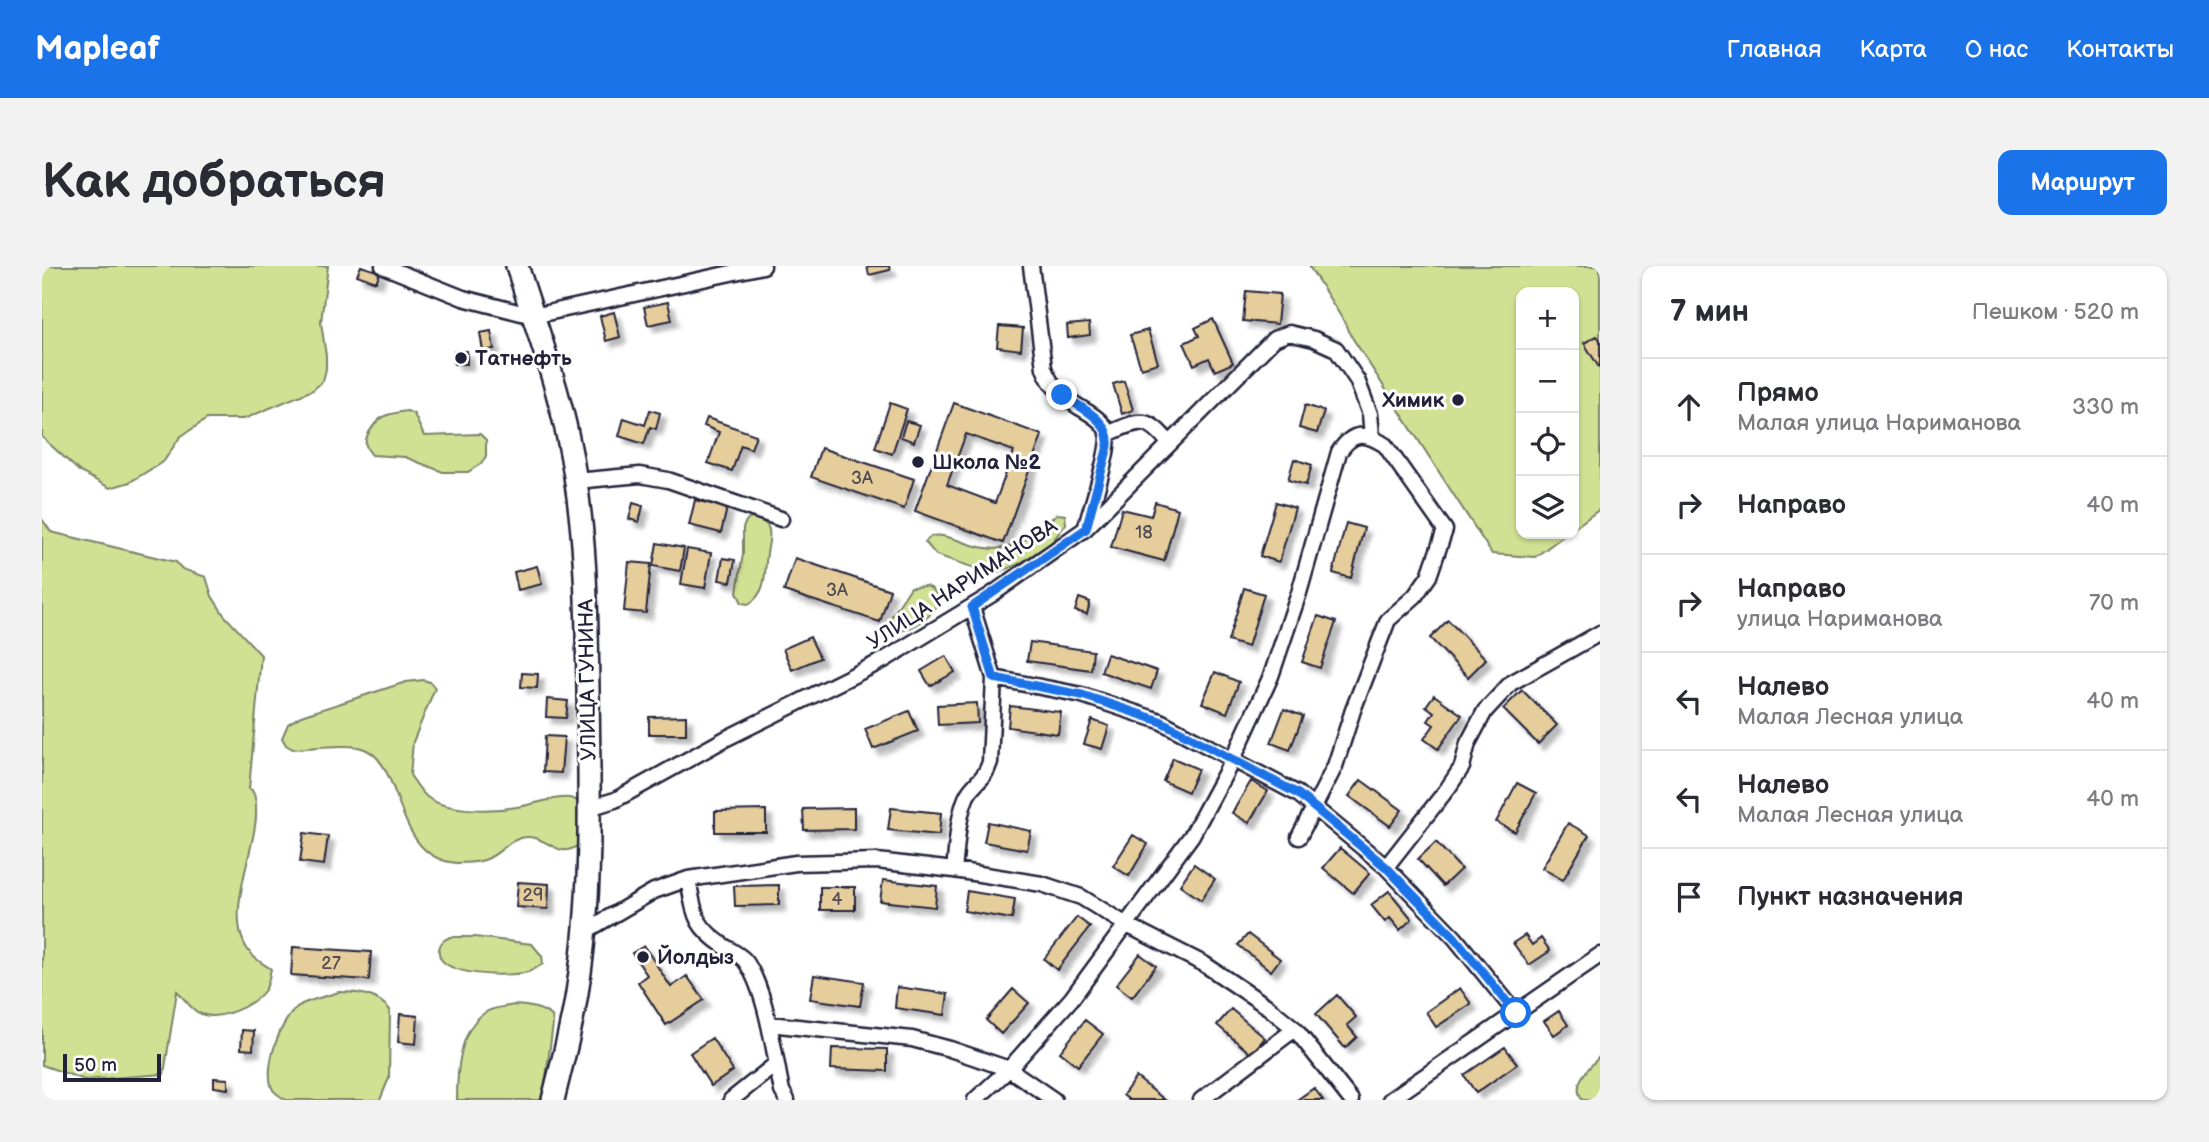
<!DOCTYPE html>
<html lang="ru">
<meta charset="utf-8">
<style>
body{margin:0;font-family:"Balsamiq Sans",sans-serif;background:#f2f2f3;color:#2b2b33}
.controls{position:absolute;right:21px;top:21px;display:grid;overflow:hidden;border-radius:14px;box-shadow:0 2px 5px #0004}
.controls button{width:63px;height:63px;display:grid;place-items:center;padding:0;border:0;border-bottom:2px solid #e1e1e2;background:#fff;color:#2b2b33;font:35px sans-serif}
.scale{position:absolute;left:21px;bottom:18px;width:98px;box-sizing:border-box;padding-left:7px;border:4px solid #22223b;border-top:0;font-size:19px;line-height:24px;white-space:nowrap;color:#22223b;-webkit-text-stroke:5px #fff;paint-order:stroke}
.stop{position:absolute;width:21px;height:21px;margin:-16px;border:5px solid #1a73e8;border-radius:50%;background:#fff}
.stop.end{background:#1a73e8;border-color:#fff;box-shadow:0 2px 7px #0008}
.list{margin:0;padding:0;list-style:none}
h2{display:flex;justify-content:space-between;align-items:center;height:91px;margin:0;padding:0 28px;font-size:30px}
h2 small{font-size:23px;font-weight:400;color:#7c7c81}
.list li{display:grid;grid-template-columns:46px 1fr auto;gap:21px;align-items:center;box-sizing:border-box;height:98px;padding:0 28px;border-top:2px solid #e1e1e2}
.list b{display:block;font-size:26px;white-space:nowrap}
.list p{margin:0;font-size:23px;white-space:nowrap;color:#7c7c81}
.list em{font-size:23px;font-style:normal;color:#7c7c81}
.icon{flex:none;width:38px;height:38px;fill:none;stroke:currentColor;stroke-width:2;stroke-linecap:round;stroke-linejoin:round}
.map{position:relative;flex:none;width:1558px;height:834px;overflow:hidden;border-radius:14px}
header{display:flex;align-items:center;gap:42px;box-sizing:border-box;height:98px;padding:0 35px;background:#1a73e8;color:#fff}
header strong{font-size:33px}
nav{display:flex;gap:38px;margin-inline-start:auto;font-size:24px}
.intro{display:flex;align-items:center;justify-content:space-between;box-sizing:border-box;height:168px;padding:0 42px}
h1{margin:0;font-size:49px}
.button{padding:18px 32px;border-radius:14px;background:#1a73e8;color:#fff;font-size:24px;font-weight:700}
main{display:flex;gap:42px;padding:0 42px}
aside{flex:1;background:#fff;border-radius:14px;box-shadow:0 2px 5px #0004}
.map>svg:first-child{display:block}
.green{fill:#d1e194;stroke:#7a8268;stroke-width:2}
.building{fill:#e6cd9c;stroke:#22223b;stroke-width:2;fill-rule:evenodd;filter:url(#shadow)}
.lines{fill:none;stroke-linecap:round;stroke-linejoin:round}
.street-casing{stroke:#22223b;stroke-width:19}
.secondary-casing{stroke:#22223b;stroke-width:26}
.street{stroke:#fff;stroke-width:14}
.secondary{stroke:#fff;stroke-width:21}
.route{stroke:#1a73e8;stroke-width:9}
.poi-dot{fill:#22223b;stroke:#fff;stroke-width:2.5}
.labels{text-anchor:middle;stroke-width:6;stroke-linejoin:round;paint-order:stroke}
.number-label{font-size:18px;fill:#534d53}
.poi-label{font-size:21px;font-weight:bold;fill:#22223b;stroke:#fff;text-anchor:start}
.street-label{font-size:21px;fill:#22223b;stroke:#fff}
</style>
<header>
<strong>Mapleaf</strong>
<nav><a>Главная</a><a>Карта</a><a>О нас</a><a>Контакты</a></nav>
</header>
<div class="intro"><h1>Как добраться</h1><a class="button">Маршрут</a></div>
<main>
<div class="map">
<svg width="1558" height="834" viewBox="0 0 1558 834">
<defs>
<filter id="shadow"><feDropShadow dx="6" dy="6" stdDeviation="2" flood-color="#0004"/></filter>
</defs>
<rect width="100%" height="100%" fill="#fff"/>
<filter id="ink" filterUnits="userSpaceOnUse"><feTurbulence type="fractalNoise" baseFrequency=".0143" numOctaves="2"/><feDisplacementMap in="SourceGraphic" scale="14" xChannelSelector="R" yChannelSelector="G"/><feConvolveMatrix kernelMatrix="1 2 1 2 8 2 1 2 1" color-interpolation-filters="sRGB"/></filter>
<g filter="url(#ink)">
<path class="green" d="M0 0H286L279 56 284 90V103L281 115 271 124 202 153H165L138 171 122 195 88 216 68 222 38 206 0 171Z
M1267 0H1558V243L1532 262V26H1479V268H1524L1493 291 1450 288 1306 65 1303 57Z
M365 145 372 148 382 170 438 168 444 174V190L440 197 426 206H401L363 191 330 189C323 181 322 177 326 168 337 149 344 148 365 145Z
M1015 248 1023 249 1024 258 1009 277 975 299 951 308 894 289 883 276 889 270C903 268 914 274 927 278 969 292 985 273 1015 248Z
M709 252C733 255 728 270 725 287 722 307 726 325 707 338L700 337 695 326 701 288V262L704 255Z
M0 253 9 266 134 296 140 303 164 311 170 330 182 349 219 389 207 523 210 524C215 533 214 541 214 551 212 590 178 657 211 690 216 695 223 699 229 703 227 710 227 718 223 724 211 740 178 755 159 748 149 744 142 732 135 725L122 808 43 814 0 799Z
M885 320C917 336 870 368 849 366L843 360 869 321Z
M381 414 388 416 393 422 371 476 368 509C373 516 378 525 385 531 406 547 455 545 481 540 493 538 525 526 535 535 543 542 537 568 537 578 518 596 504 569 484 571 467 572 457 590 442 594 434 597 423 597 415 597 347 593 365 490 316 481 298 478 270 482 251 483L244 479 240 472 246 458 259 450 364 416Z
M408 671H433L490 678 500 690 501 698C496 701 491 704 486 706 468 711 399 711 397 687 396 678 401 674 408 671Z
M297 726C316 726 335 728 348 744L347 812 338 834H244C239 831 234 828 231 824 220 803 239 749 260 738 271 733 285 730 297 726Z
M472 739C486 740 498 741 510 750L511 758 501 834H415C415 806 417 762 444 746 452 741 463 741 472 739Z
M1558 790V834H1540C1529 817 1547 802 1558 790Z"/>
<path class="building" d="M319 0 338 6 334 16 315 9Z
M825 0H847L848 4 827 9Z
M1204 25 1238 28 1235 58 1201 55Z
M626 36 630 54 606 59 602 41Z
M572 46 578 71 564 75 558 50Z
M1171 53 1191 97 1173 105 1167 92 1152 99 1142 77 1157 70 1153 62Z
M1047 57 1048 69 1026 72 1025 59Z
M957 60 981 62 979 84 955 81Z
M1106 64 1116 97 1099 102 1088 69Z
M449 65 452 83 441 85 438 67Z
M1555 70 1558 74V103L1542 77Z
M425 85V98H412V86Z
M1082 115 1091 144 1080 148 1071 118Z
M848 137 865 143 850 188 833 182Z
M912 137 1000 169 961 277 873 245ZM924 168 972 185 953 237 905 219Z
M1263 139 1282 145 1275 167 1257 162Z
M608 144 618 147 614 163 608 161 602 178 577 170 582 152 603 159Z
M665 152 714 169 709 183 699 179 690 205 666 197 677 166 662 160Z
M864 155 878 159 872 176 859 171Z
M779 182 872 213 862 243 769 211Z
M1252 193 1270 199 1264 219 1246 214Z
M653 234 685 242 679 267 647 259Z
M1113 236 1136 243 1122 295 1069 281 1080 243 1109 250Z
M1234 236 1253 242 1237 296 1218 290Z
M591 237 601 240 597 256 587 253Z
M1304 257 1322 262 1309 312 1291 307Z
M615 277 642 282 638 305 611 300Z
M645 283 669 287 663 322 639 318Z
M681 292 693 294 689 316 677 314Z
M753 292 848 324 838 356 742 325Z
M587 296 609 298 604 347 582 345Z
M495 300 500 318 476 324 472 306Z
M1202 322 1222 328 1206 381 1186 375Z
M1037 332 1048 336 1045 348 1033 345Z
M1276 350 1294 356 1278 402 1260 396Z
M1406 354 1444 393 1426 411 1388 372Z
M768 371 778 392 750 404 741 383Z
M988 376 1051 385 1049 404 985 395Z
M1065 388 1115 405 1109 423 1059 406Z
M904 390 913 406 888 420 879 405Z
M1173 406 1197 416 1185 447 1160 437Z
M480 407 496 408 495 422 479 421Z
M1480 424 1515 459 1496 478 1461 443Z
M1392 429 1420 449 1396 483 1382 473 1392 459 1386 455 1392 446 1384 440Z
M505 433 526 435 524 452 504 451Z
M935 437 936 457 896 459 895 439Z
M968 440 1019 446 1016 468 966 461Z
M1242 443 1261 450 1248 484 1229 477Z
M867 445 876 465 831 483 823 463Z
M644 450V468H607V451Z
M1050 454 1067 460 1060 483 1042 478Z
M503 470 522 471 519 507 501 506Z
M1131 492 1156 503 1146 526 1121 515Z
M1319 514 1360 544 1348 560 1307 530Z
M1209 515 1226 525 1207 557 1190 547Z
M1475 517 1494 527 1473 566 1454 556Z
M812 542V563L762 564 761 543Z
M849 542 899 547 897 569 846 564Z
M724 544V566H673V545Z
M946 556 989 565 985 584 942 576Z
M1526 557 1547 569 1521 614 1500 602Z
M262 567 286 570 282 599 258 596Z
M1091 569 1106 578 1087 610 1071 600Z
M1394 576 1419 603 1401 620 1376 593Z
M1298 582 1328 607 1311 627 1281 602Z
M1152 598 1173 613 1159 634 1138 619Z
M841 614 895 620 893 641 838 635Z
M476 616 507 618 506 643 474 641Z
M737 619V639L693 640 692 620Z
M778 621H813V644H778Z
M925 625 973 633 970 653 922 645Z
M1347 625 1370 653 1358 664 1348 652 1343 656 1329 639Z
M1035 651 1048 661 1015 704 1002 693Z
M1206 668 1238 693 1229 705 1196 679Z
M1483 669 1490 679 1499 672 1508 685 1487 699 1471 677Z
M602 680 629 721 645 710 662 734 624 759 596 716 605 709 590 687Z
M251 681 329 686 327 714 249 709Z
M1098 688 1114 700 1090 731 1074 719Z
M772 709 822 716 818 740 768 733Z
M855 721 906 728 903 749 853 742Z
M1418 722 1429 738 1394 761 1384 746Z
M971 723 987 737 959 768 944 754Z
M1295 729 1314 751 1305 759 1315 771 1303 782 1274 748Z
M1189 743 1223 772 1209 788 1175 759Z
M1517 745 1526 759 1512 769 1502 755Z
M358 748 376 750 374 778 356 776Z
M1043 754 1061 768 1036 800 1018 786Z
M200 764 212 765 211 784 199 783Z
M670 772 691 805 669 820 648 787Z
M1463 781 1475 798 1434 827 1422 809Z
M790 782 845 783V805L789 803Z
M1094 811 1123 834H1087L1081 829Z
M172 812 186 813V823L172 821Z
M1272 822 1281 834H1255Z"/>
<g class="lines">
<g class="street-casing">
<path id="street" d="M341 0 421 32 491 50 721 0
M989 0 1002 102C1009 121 1020 130 1037 141 1047 147 1061 154 1065 166 1070 181 1049 241 1044 260
M1065 168C1097 155 1104 148 1127 177
M534 215 598 209 626 214 739 253
M952 412 1040 429 1118 455 1256 528 1344 601 1413 672 1474 747
M547 542 573 534 683 473 842 394 949 329 1043 263 1232 73 1247 67 1272 73 1294 83 1315 114 1328 148 1330 170
M1344 601 1406 522 1420 501 1426 477 1443 445 1469 417 1558 367
M912 604C915 581 915 554 924 532 930 517 942 516 948 496L952 412 930 341
M646 613C653 648 651 659 682 680 689 685 699 689 704 696 725 727 732 787 740 825L745 834
M542 666 612 625 646 613 754 597 835 595 912 604 1000 618 1039 631 1083 658 1162 698 1226 741 1253 763 1309 834
M727 758 870 773 908 783 967 803 1012 834
M689 834 734 798
M933 834 967 803 1030 732 1150 569 1191 493 1229 410 1257 327 1297 186C1311 165 1323 166 1343 179L1403 264 1387 310 1373 330 1346 354 1311 444 1293 500 1257 571
M1159 834 1253 763
M1348 834 1558 689"/>
</g>
<g class="secondary-casing">
<path id="secondary" d="M475 0C493 57 514 114 526 172 544 256 545 340 546 425 547 520 551 626 536 720 531 758 520 796 511 834"/>
</g>
<use href="#street" class="street"/>
<use href="#secondary" class="secondary"/>
</g>
</g>
<g class="lines" filter="url(#ink)">
<path class="route" d="M1020 129C1039 142 1069 154 1066 180L1044 263 930 341 952 412 1040 429 1118 455 1256 528 1344 601 1413 672 1474 747"/>
</g>
<g class="poi-dot">
<circle cx="419" cy="92" r="7"/>
<circle cx="1416" cy="134" r="7"/>
<circle cx="876" cy="196" r="7"/>
<circle cx="601" cy="691" r="7"/>
</g>
<g class="labels">
<g class="number-label">
<text x="820" y="218">3А</text>
<text x="1102" y="272">18</text>
<text x="795" y="330">3А</text>
<text x="491" y="635">29</text>
<text x="795" y="639">4</text>
<text x="289" y="703">27</text>
</g>
<g class="poi-label">
<text x="433" y="99">Татнефть</text>
<text x="1402" y="141" text-anchor="end">Химик</text>
<text x="890" y="203">Школа №2</text>
<text x="615" y="698">Йолдыз</text>
</g>
<g class="street-label">
<text transform="translate(920 318) rotate(-33)" y="7">УЛИЦА НАРИМАНОВА</text>
<text transform="translate(545 414) rotate(-91)" y="7">УЛИЦА ГУНИНА</text>
</g>
</g>
</svg>
<div class="controls">
<button>+</button>
<button>−</button>
<button><svg class="icon" aria-label="locate" viewBox="0 0 24 24"><circle cx="12" cy="12" r="6"/><path d="M12 2v4M12 18v4M2 12h4M18 12h4"/></svg></button>
<button><svg class="icon" aria-label="layers" viewBox="0 0 24 24"><path d="M12 4l9 5-9 5-9-5zM3 14l9 5 9-5"/></svg></button>
</div>
<div class="scale">50 m</div>
<div class="stop" style="left:1474px;top:747px"></div>
<div class="stop end" style="left:1020px;top:129px"></div>
</div>
<aside>
<h2>7 мин<small>Пешком · 520 m</small></h2>
<ul class="list">
<li><svg class="icon" aria-label="ahead" viewBox="0 0 24 24"><path d="M12 20V5M6 11l6-6 6 6"/></svg><div><b>Прямо</b><p>Малая улица Нариманова</p></div><em>330 m</em></li>
<li><svg class="icon" aria-label="right" viewBox="0 0 24 24"><path d="M7 20v-9h11M14 6l5 5-5 5"/></svg><div><b>Направо</b></div><em>40 m</em></li>
<li><svg class="icon" aria-label="right" viewBox="0 0 24 24"><path d="M7 20v-9h11M14 6l5 5-5 5"/></svg><div><b>Направо</b><p>улица Нариманова</p></div><em>70 m</em></li>
<li><svg class="icon" aria-label="left" viewBox="0 0 24 24"><path d="M17 20v-9H6M10 6l-5 5 5 5"/></svg><div><b>Налево</b><p>Малая Лесная улица</p></div><em>40 m</em></li>
<li><svg class="icon" aria-label="left" viewBox="0 0 24 24"><path d="M17 20v-9H6M10 6l-5 5 5 5"/></svg><div><b>Налево</b><p>Малая Лесная улица</p></div><em>40 m</em></li>
<li><svg class="icon" aria-label="arrive" viewBox="0 0 24 24"><path d="M6 21V4h12l-3 4 3 4H6"/></svg><div><b>Пункт назначения</b></div></li>
</ul>
</aside>
</main>
